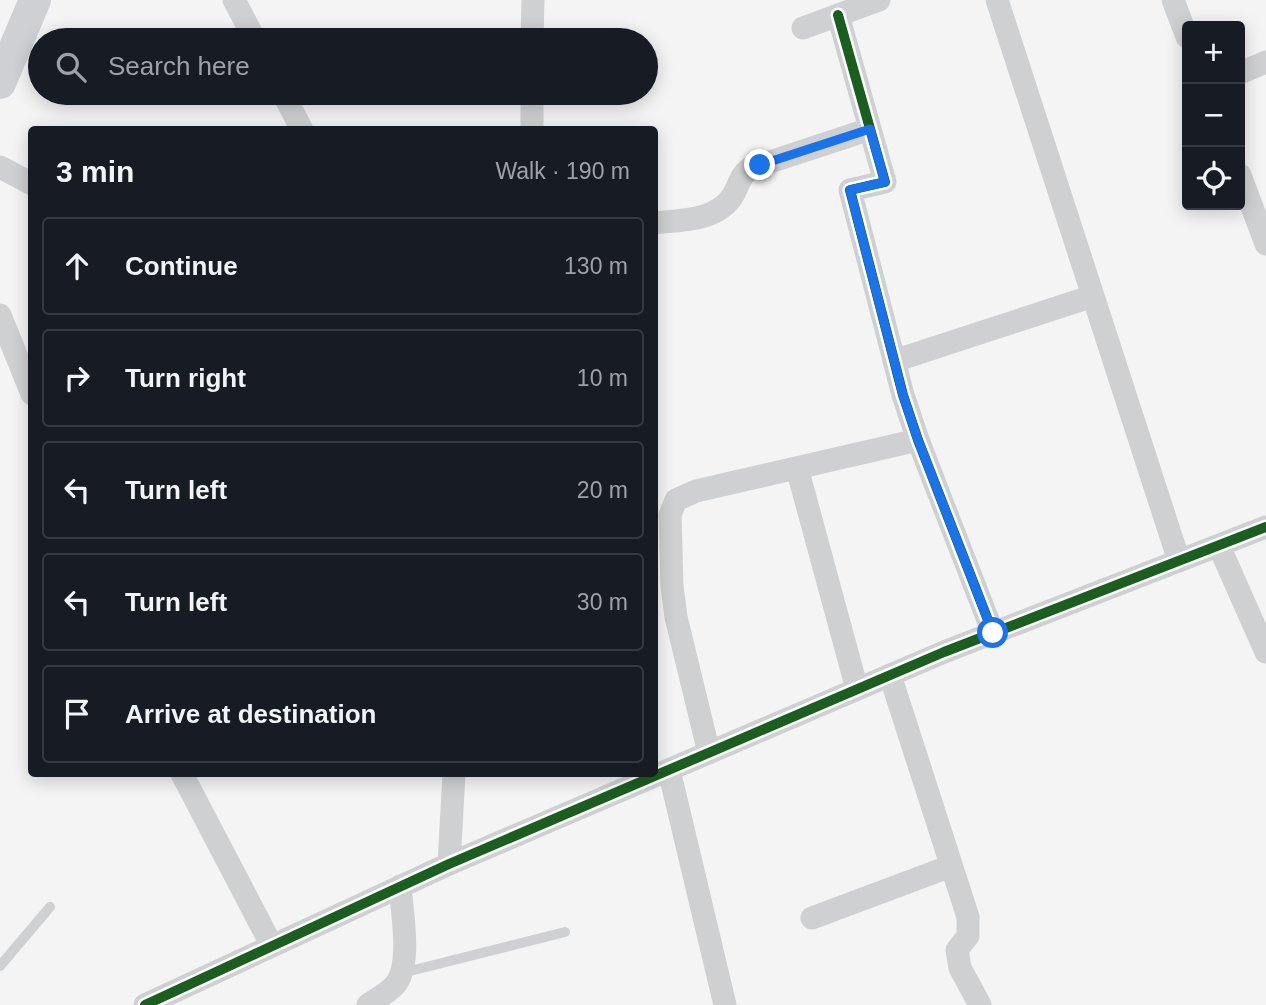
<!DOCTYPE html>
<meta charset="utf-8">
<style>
body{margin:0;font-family:Arial,sans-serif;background:#20242c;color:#f1f3f6}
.controls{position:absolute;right:21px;top:21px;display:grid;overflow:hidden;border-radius:7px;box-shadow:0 4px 18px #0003}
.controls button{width:63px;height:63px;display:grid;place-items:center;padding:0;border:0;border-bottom:2px solid #363941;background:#171b24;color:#f1f3f6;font:35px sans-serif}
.stop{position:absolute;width:21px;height:21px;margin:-16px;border:5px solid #1a73e8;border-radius:50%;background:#fff}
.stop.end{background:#1a73e8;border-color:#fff;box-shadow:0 2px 7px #0008}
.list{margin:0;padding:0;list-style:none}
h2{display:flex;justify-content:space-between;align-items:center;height:91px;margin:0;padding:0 28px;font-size:30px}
h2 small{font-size:23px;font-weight:400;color:#9ea1a6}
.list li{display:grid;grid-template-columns:46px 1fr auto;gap:21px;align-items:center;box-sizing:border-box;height:98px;margin:0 14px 14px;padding:0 14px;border:2px solid #363941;border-radius:7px}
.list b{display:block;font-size:26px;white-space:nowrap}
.list em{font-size:23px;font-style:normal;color:#9ea1a6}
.icon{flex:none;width:38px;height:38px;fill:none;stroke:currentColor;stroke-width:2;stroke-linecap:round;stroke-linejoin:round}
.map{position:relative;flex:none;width:1266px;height:1005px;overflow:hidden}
.search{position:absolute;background:#171b24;box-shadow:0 4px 18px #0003;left:28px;top:28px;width:630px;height:77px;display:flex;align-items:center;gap:18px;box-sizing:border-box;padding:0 24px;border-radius:38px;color:#9ea1a6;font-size:26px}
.panel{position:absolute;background:#171b24;box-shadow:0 4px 18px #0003;left:28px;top:126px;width:630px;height:651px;border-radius:7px}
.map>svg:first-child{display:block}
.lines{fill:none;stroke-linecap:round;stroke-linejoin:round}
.lane{stroke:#ced0d2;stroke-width:10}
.street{stroke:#ced0d2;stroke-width:23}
.secondary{stroke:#ced0d4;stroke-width:32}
.cycleway-casing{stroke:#fff;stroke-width:15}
.cycleway{stroke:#1b5e20;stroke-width:10}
.route{stroke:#1a73e8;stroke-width:9}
</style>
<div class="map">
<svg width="1266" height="1005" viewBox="0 0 1266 1005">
<rect width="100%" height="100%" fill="#f4f4f4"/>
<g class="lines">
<path class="lane" d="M0 966 50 907
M402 973 565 932"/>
<path class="street" d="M234 0 255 40
M997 0 1179 561
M1173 0 1187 37
M838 15 885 182 850 190 903 395 918 440 993 633
M803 28 879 0
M532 40 533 0
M1240 73 1266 62
M283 93 302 130
M532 130V93
M0 167 32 184
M1240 175 1266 244
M654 223C682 220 715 221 732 197 739 186 739 177 749 169L870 129
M0 315 32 394
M894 361 1093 296
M797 468 857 689
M1219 546 1266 652
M890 675 968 917V936L957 950 960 968 980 1005
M709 753 676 617 672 586 670 515 676 500 696 491 918 440
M669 770 725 1005
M182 774 272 946
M449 864 454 774
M812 918 951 866
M145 1005 449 864 944 652 1266 527
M368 1005C376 999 388 993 395 985 412 965 402 912 400 886"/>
<path class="secondary" d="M0 83 35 0"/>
<g class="cycleway-casing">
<path id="cycleway" d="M838 15 885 182 850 190 903 395 918 440 993 633
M145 1005 449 864 944 652 1266 527"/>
</g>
<use href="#cycleway" class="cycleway"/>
</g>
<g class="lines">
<path class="route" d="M760 165 870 129 885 182 850 190 903 395 918 440 993 633"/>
</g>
</svg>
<div class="controls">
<button>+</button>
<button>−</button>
<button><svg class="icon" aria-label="locate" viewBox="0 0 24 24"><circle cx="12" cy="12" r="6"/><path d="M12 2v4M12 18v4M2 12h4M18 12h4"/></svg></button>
</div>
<div class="stop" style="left:993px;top:633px"></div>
<div class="stop end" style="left:760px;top:165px"></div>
<div class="search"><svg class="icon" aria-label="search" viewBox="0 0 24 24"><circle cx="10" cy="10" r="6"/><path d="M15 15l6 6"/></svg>Search here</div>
<section class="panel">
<h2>3 min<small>Walk · 190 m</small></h2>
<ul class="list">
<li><svg class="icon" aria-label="ahead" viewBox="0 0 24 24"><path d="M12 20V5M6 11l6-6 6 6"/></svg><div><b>Continue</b></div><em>130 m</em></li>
<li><svg class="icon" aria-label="right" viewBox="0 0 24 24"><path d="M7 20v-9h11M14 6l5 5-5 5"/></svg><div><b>Turn right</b></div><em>10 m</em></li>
<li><svg class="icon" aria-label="left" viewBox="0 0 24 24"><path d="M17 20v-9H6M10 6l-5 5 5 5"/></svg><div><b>Turn left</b></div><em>20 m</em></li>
<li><svg class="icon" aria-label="left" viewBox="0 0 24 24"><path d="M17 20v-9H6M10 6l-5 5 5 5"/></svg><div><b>Turn left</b></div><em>30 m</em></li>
<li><svg class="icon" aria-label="arrive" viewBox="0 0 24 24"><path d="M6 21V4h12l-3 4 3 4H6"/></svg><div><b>Arrive at destination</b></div></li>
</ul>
</section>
</div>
